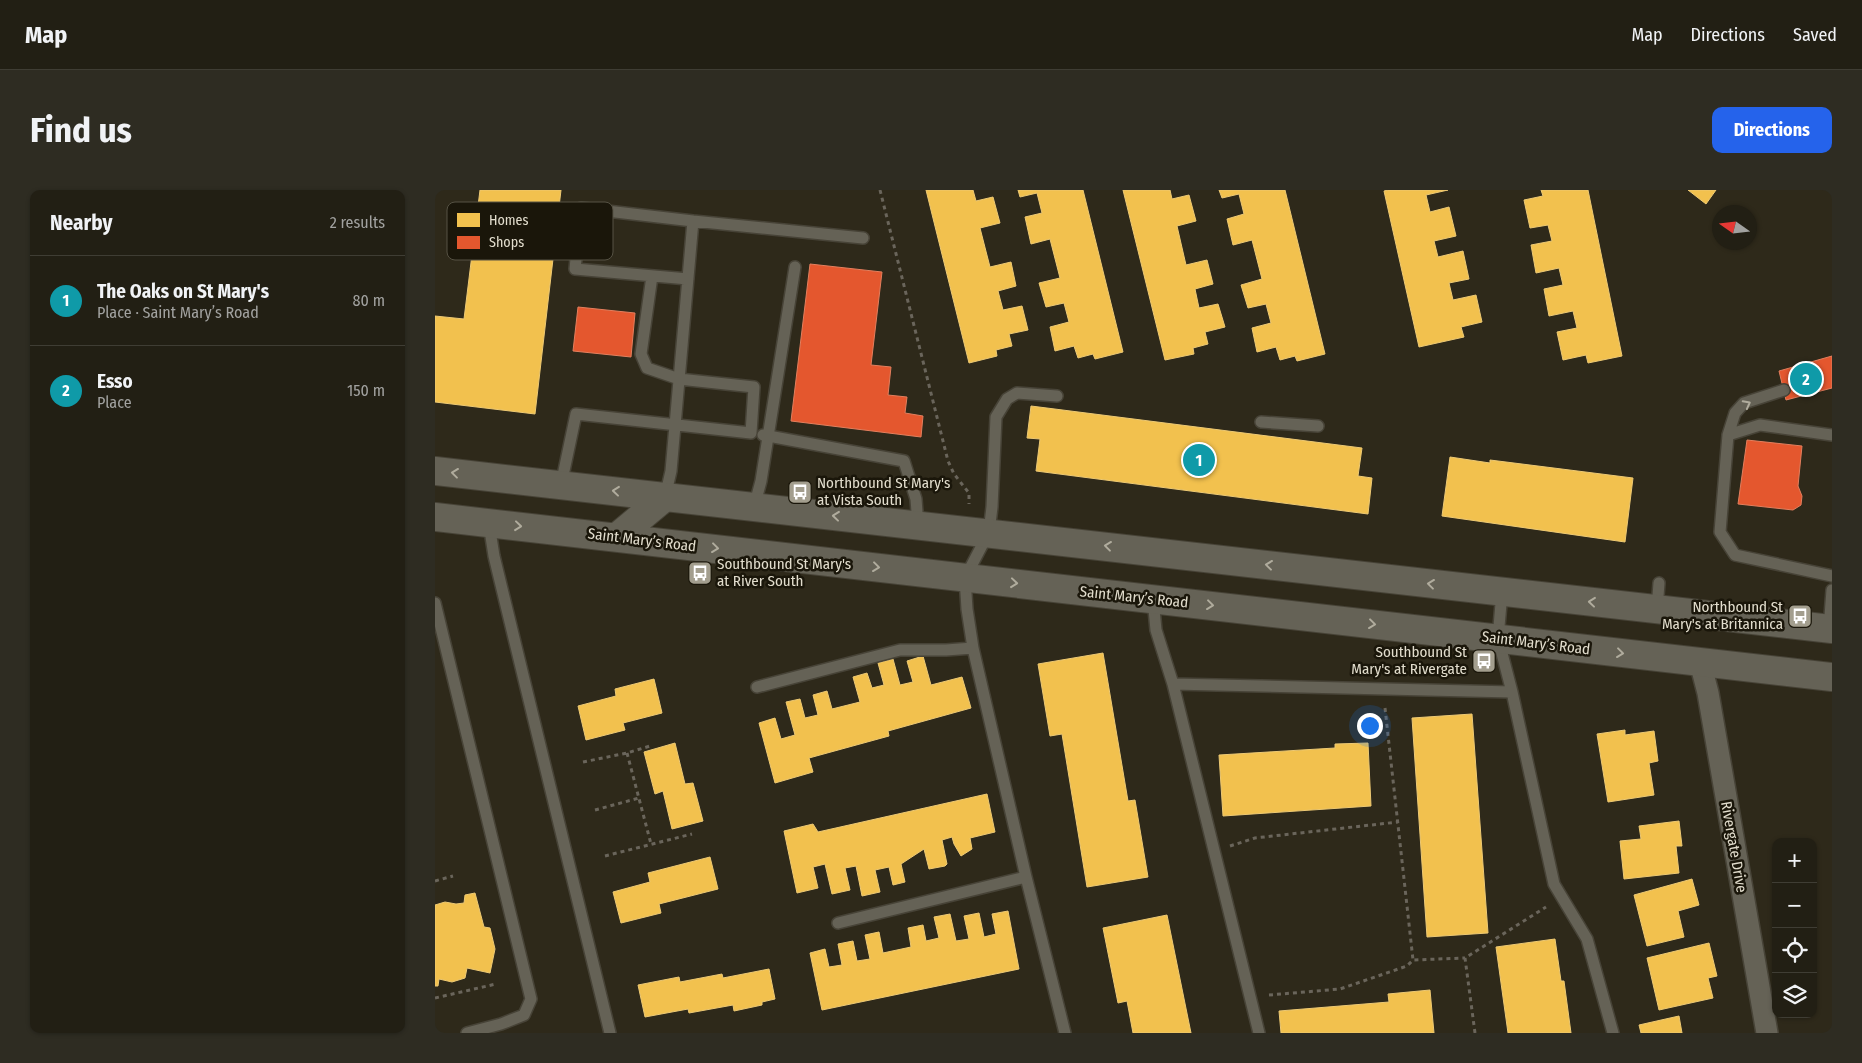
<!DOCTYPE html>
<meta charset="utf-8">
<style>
body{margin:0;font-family:"Fira Sans Condensed",sans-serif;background:#2e2c22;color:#f1f3f6}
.controls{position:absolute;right:15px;bottom:15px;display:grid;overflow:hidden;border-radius:10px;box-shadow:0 1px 4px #0004}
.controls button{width:45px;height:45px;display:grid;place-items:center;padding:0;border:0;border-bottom:1px solid #3f3d34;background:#221f14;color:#f1f3f6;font:25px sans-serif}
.compass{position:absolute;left:1277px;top:15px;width:45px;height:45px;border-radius:50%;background:#221f14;box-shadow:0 1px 4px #0004;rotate:284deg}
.you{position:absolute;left:934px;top:535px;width:18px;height:18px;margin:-12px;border:4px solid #fff;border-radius:50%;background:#1a73e8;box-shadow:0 0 0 8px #1a73e833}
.badge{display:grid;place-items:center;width:32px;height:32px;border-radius:50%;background:#2563eb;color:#fff;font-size:16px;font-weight:700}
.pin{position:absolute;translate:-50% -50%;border:2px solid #fff;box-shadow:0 1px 5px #0006}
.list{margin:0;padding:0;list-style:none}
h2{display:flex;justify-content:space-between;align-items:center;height:65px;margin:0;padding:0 20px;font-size:21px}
h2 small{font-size:16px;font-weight:400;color:#a2a2a0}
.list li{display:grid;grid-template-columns:32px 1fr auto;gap:15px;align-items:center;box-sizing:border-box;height:90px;padding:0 20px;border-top:1px solid #3f3d34}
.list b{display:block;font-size:19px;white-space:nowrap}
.list p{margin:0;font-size:16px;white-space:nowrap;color:#a2a2a0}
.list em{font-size:16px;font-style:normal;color:#a2a2a0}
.icon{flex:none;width:28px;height:28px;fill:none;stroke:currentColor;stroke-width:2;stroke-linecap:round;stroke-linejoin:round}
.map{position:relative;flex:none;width:1397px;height:843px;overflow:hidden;border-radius:10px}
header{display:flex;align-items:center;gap:30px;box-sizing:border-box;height:70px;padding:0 25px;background:#221f14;border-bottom:1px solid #3f3d34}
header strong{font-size:24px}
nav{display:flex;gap:28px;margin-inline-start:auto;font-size:18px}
.intro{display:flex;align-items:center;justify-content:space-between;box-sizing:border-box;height:120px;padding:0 30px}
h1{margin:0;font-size:35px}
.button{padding:12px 22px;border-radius:10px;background:#2563eb;color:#fff;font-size:18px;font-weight:700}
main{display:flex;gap:30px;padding:0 30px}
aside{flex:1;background:#221f14;border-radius:10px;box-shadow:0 1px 4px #0004}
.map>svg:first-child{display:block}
.homes{fill:#f2c14e;stroke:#edc974}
.shops{fill:#e4572e;stroke:#e37f5e}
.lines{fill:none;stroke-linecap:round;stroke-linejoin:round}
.service-casing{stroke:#474337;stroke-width:14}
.minor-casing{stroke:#474337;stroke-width:24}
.secondary-casing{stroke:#474337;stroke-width:30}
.path{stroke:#6a655b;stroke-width:3;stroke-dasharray:4 4;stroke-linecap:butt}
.service{stroke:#656256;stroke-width:11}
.minor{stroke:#656256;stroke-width:21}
.secondary{stroke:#656256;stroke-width:28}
.oneway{stroke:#b0ac9d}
.labels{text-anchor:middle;stroke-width:5;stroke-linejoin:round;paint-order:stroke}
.poi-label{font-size:15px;fill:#e2ddcd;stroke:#1a160a;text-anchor:start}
.street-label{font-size:15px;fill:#e2ddcd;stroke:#1a160a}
.key{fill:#1a160a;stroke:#565244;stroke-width:1}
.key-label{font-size:14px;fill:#e2ddcd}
</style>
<header>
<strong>Map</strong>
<nav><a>Map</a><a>Directions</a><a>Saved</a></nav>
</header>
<div class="intro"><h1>Find us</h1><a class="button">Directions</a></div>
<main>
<aside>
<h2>Nearby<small>2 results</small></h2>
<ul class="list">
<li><span class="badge" style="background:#0f9aa8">1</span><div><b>The Oaks on St Mary's</b><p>Place · Saint Mary’s Road</p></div><em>80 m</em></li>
<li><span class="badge" style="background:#0f9aa8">2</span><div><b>Esso</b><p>Place</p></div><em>150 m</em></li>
</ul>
</aside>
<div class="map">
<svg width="1397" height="843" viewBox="0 0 1397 843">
<rect width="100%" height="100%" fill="#2e291a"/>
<path class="homes" d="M45 0H126L100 224 0 212V126L29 129Z
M491 0H538L541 11 558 7 565 33 545 38 555 77 576 72 581 96 563 101 568 120 587 116 593 140 574 144 577 156 561 160 562 166 534 173Z
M583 0H648L688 162 660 169 658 164 643 168 639 156 620 161 615 137 634 132 629 113 611 117 604 93 625 88 615 49 596 54 590 27 607 23 602 3 585 7Z
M688 0H735L737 9 754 5 761 31 742 36 751 75 772 70 778 94 760 99 764 118 783 114 790 137 770 142 773 154 758 158 759 164 730 170Z
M784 0H850L890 164 862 171 860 166 845 170 841 157 822 162 817 138 836 133 831 114 813 118 806 95 827 89 817 50 798 55 792 29 809 24 804 4 787 8Z
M953 0H1013L991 5 995 22 1014 17 1021 46 999 51 1003 67 1028 61 1034 89 1014 93 1018 110 1041 105 1047 132 1026 137 1029 147 984 157 949 1Z
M1106 0H1153L1187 166 1153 173 1151 165 1128 170 1122 142 1142 138 1138 121 1114 126 1109 99 1128 95 1124 78 1101 83 1096 55 1117 51 1113 35 1095 38 1089 10 1108 6Z
M1253 0H1281L1271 14Z
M596 216 927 258 923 286 937 288 933 324 601 281 605 249 592 248Z
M1015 267 1055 273V270L1198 288 1190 352 1007 326Z
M668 463 693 611 700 610 713 687 652 697 627 544 615 546 603 474Z
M488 466 496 495 527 487 536 518 453 541 454 546 374 568 378 582 340 593 324 533 340 528 346 549 360 545 351 512 365 509 370 528 383 525 378 505 392 501 397 519 425 512 418 487 432 483 437 498 449 495 443 473 458 469 465 495 478 492 472 471Z
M219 489 227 523 188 533 190 540 151 550 143 516 181 506 180 499Z
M1037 524 1053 743 992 747 977 528Z
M1190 540V545L1219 541 1223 571 1214 573 1219 605 1173 612 1162 544Z
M240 553 250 594 258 593 268 631 237 639 228 601 220 604 209 562Z
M933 553 936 616 788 626 784 565 900 558V554Z
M552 604 560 642 535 648 537 659 526 666 519 654 517 647 507 650 512 674 510 676 494 679 489 659 466 674 470 692 458 695 454 677 440 680 445 702 427 706 421 676 410 678 415 700 397 704 390 674 378 677 383 698 362 703 349 641 378 634 383 642Z
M1244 631 1247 656H1241L1244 683 1189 689 1185 651 1206 649 1204 636Z
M275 667 283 699 224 714 226 723 186 733 178 702 215 692 213 683Z
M1257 689 1264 715 1243 721 1249 747 1212 756 1199 705Z
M40 703 49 737 55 738 60 759 55 783 32 778 30 788 17 792 4 789 3 796H0V715L10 712 21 714 29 713 30 705Z
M573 721 584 779 387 820 375 763 390 759 394 777 407 775 403 754 418 751 422 771 435 769 430 745 444 742 448 763 476 757 473 738 488 735 491 751 504 748 499 727 515 724 521 751 534 749 529 726 544 723 549 747 561 744 557 724Z
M732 725 756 843H698L692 811 683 813 668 738Z
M1120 749 1126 791H1129L1136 843H1073L1061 757Z
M1274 753 1282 786 1273 788 1278 808 1224 820 1212 768Z
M334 779 340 809 327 812V815L299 821 298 815 254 823 253 819 210 827 203 795 244 787 245 792 287 784 288 788Z
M995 800 999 843H846L844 821 954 812 953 804Z
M1244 826 1247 843H1206L1204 835Z"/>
<path class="shops" d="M375 74 447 82 436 175 456 177 453 205 472 207 470 223 488 226 486 247 356 231Z
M143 117 200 123 196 167 138 161Z
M1397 166V198L1351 210 1344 181Z
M1312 250 1367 256 1363 296 1367 306 1366 315 1358 320 1303 314Z"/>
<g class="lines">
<g class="service-casing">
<path id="service" d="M258 31 428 48
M622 206 582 203 572 209 561 227 557 317 554 342 530 388 532 419 538 458 591 687 630 843
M826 232 883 236
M328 245 469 271 481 309 483 335
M1293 245 1300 223 1309 213 1349 200
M1397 245 1325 235 1293 245 1285 342 1300 365 1397 386
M126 295 141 224 316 243 319 197 244 189 212 178 206 164 217 86
M230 307 236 281 258 31 146 18 140 79 253 89
M319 317 326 291 360 77
M54 334 59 366 175 843
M1067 402 1063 448 1077 502 1119 694 1152 749 1178 843
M718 409 721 440 738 494 824 843
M0 413 96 809 89 825 66 834 32 843
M1222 419 1224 393
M1394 439 1397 400
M738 494 1077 502
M322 497 465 460H511L538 458
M403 733 591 687"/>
</g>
<g class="minor-casing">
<path id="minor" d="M1265 472 1273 503 1332 843"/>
</g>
<g class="secondary-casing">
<path id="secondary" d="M0 281 1397 439
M0 327 1397 487
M182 347 230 307"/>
</g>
<path class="path" d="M445 0 513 271 519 284 534 303V314
M950 518 978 770
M192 563 216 654
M148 572 192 563 215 556
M160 620 204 608
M795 656 820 648 963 632
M170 666 257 644
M0 691 18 686
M834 805 905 799 972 776 978 770 1030 768
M0 808 61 794
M1040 843 1030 768 1111 717"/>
<use href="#service" class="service"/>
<use href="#minor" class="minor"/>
<use href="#secondary" class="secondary"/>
</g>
<defs><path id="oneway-chevron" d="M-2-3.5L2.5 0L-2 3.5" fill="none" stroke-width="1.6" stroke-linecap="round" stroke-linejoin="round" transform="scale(1.25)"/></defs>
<g class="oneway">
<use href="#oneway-chevron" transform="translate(1312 214) rotate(-28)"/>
<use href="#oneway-chevron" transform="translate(20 283) rotate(-173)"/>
<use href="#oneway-chevron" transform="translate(181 301) rotate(-174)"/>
<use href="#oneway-chevron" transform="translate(401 326) rotate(-174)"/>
<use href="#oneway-chevron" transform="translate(83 336) rotate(6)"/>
<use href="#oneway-chevron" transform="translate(673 356) rotate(-173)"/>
<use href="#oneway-chevron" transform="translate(280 358) rotate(7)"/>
<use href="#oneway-chevron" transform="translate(834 375) rotate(-173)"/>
<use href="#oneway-chevron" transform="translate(441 377) rotate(7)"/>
<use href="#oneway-chevron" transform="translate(579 393) rotate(6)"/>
<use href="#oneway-chevron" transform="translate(996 394) rotate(-173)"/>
<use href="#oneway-chevron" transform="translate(1157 412) rotate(-174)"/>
<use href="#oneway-chevron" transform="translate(775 415) rotate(7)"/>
<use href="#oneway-chevron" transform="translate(937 434) rotate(7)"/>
<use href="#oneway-chevron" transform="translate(1185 463) rotate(7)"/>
</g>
<defs>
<g id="bus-square" transform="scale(1.25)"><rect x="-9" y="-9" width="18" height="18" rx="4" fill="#a39e8e" stroke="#1a160a"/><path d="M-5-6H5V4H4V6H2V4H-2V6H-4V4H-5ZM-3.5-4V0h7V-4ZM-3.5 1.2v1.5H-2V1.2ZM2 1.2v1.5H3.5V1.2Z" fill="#fff"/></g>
</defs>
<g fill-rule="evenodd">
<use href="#bus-square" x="365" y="302"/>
<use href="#bus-square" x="265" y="383"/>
<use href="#bus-square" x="1365" y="426"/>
<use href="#bus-square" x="1049" y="471"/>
</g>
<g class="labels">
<g class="poi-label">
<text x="382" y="298">Northbound St Mary's<tspan x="382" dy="17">at Vista South</tspan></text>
<text x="282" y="379">Southbound St Mary's<tspan x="282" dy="17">at River South</tspan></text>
<text x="1348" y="422" text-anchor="end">Northbound St<tspan x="1348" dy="17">Mary's at Britannica</tspan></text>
<text x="1032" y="467" text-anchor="end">Southbound St<tspan x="1032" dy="17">Mary's at Rivergate</tspan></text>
</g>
<g class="street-label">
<text transform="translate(207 350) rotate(7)" y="5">Saint Mary’s Road</text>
<text transform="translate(699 407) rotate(6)" y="5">Saint Mary’s Road</text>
<text transform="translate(1101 453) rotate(7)" y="5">Saint Mary’s Road</text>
<text transform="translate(1299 657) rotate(80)" y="5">Rivergate Drive</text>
</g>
</g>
<rect x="12" y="12" width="166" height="58" rx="8" class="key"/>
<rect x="22" y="23" width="23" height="14" fill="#f2c14e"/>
<rect x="22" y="46" width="23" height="13" fill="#e4572e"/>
<g class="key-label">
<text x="54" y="35">Homes</text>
<text x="54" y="57">Shops</text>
</g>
</svg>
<div class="controls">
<button>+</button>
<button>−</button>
<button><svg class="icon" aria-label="locate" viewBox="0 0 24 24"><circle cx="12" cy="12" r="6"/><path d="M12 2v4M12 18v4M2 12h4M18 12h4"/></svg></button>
<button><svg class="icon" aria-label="layers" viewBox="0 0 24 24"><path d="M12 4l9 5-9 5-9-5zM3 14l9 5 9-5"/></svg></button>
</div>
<svg class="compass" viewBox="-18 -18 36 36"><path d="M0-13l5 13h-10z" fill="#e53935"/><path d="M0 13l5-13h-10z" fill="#a2a2a0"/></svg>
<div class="you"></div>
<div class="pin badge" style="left:764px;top:270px;background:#0f9aa8">1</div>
<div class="pin badge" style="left:1371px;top:189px;background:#0f9aa8">2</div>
</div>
</main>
